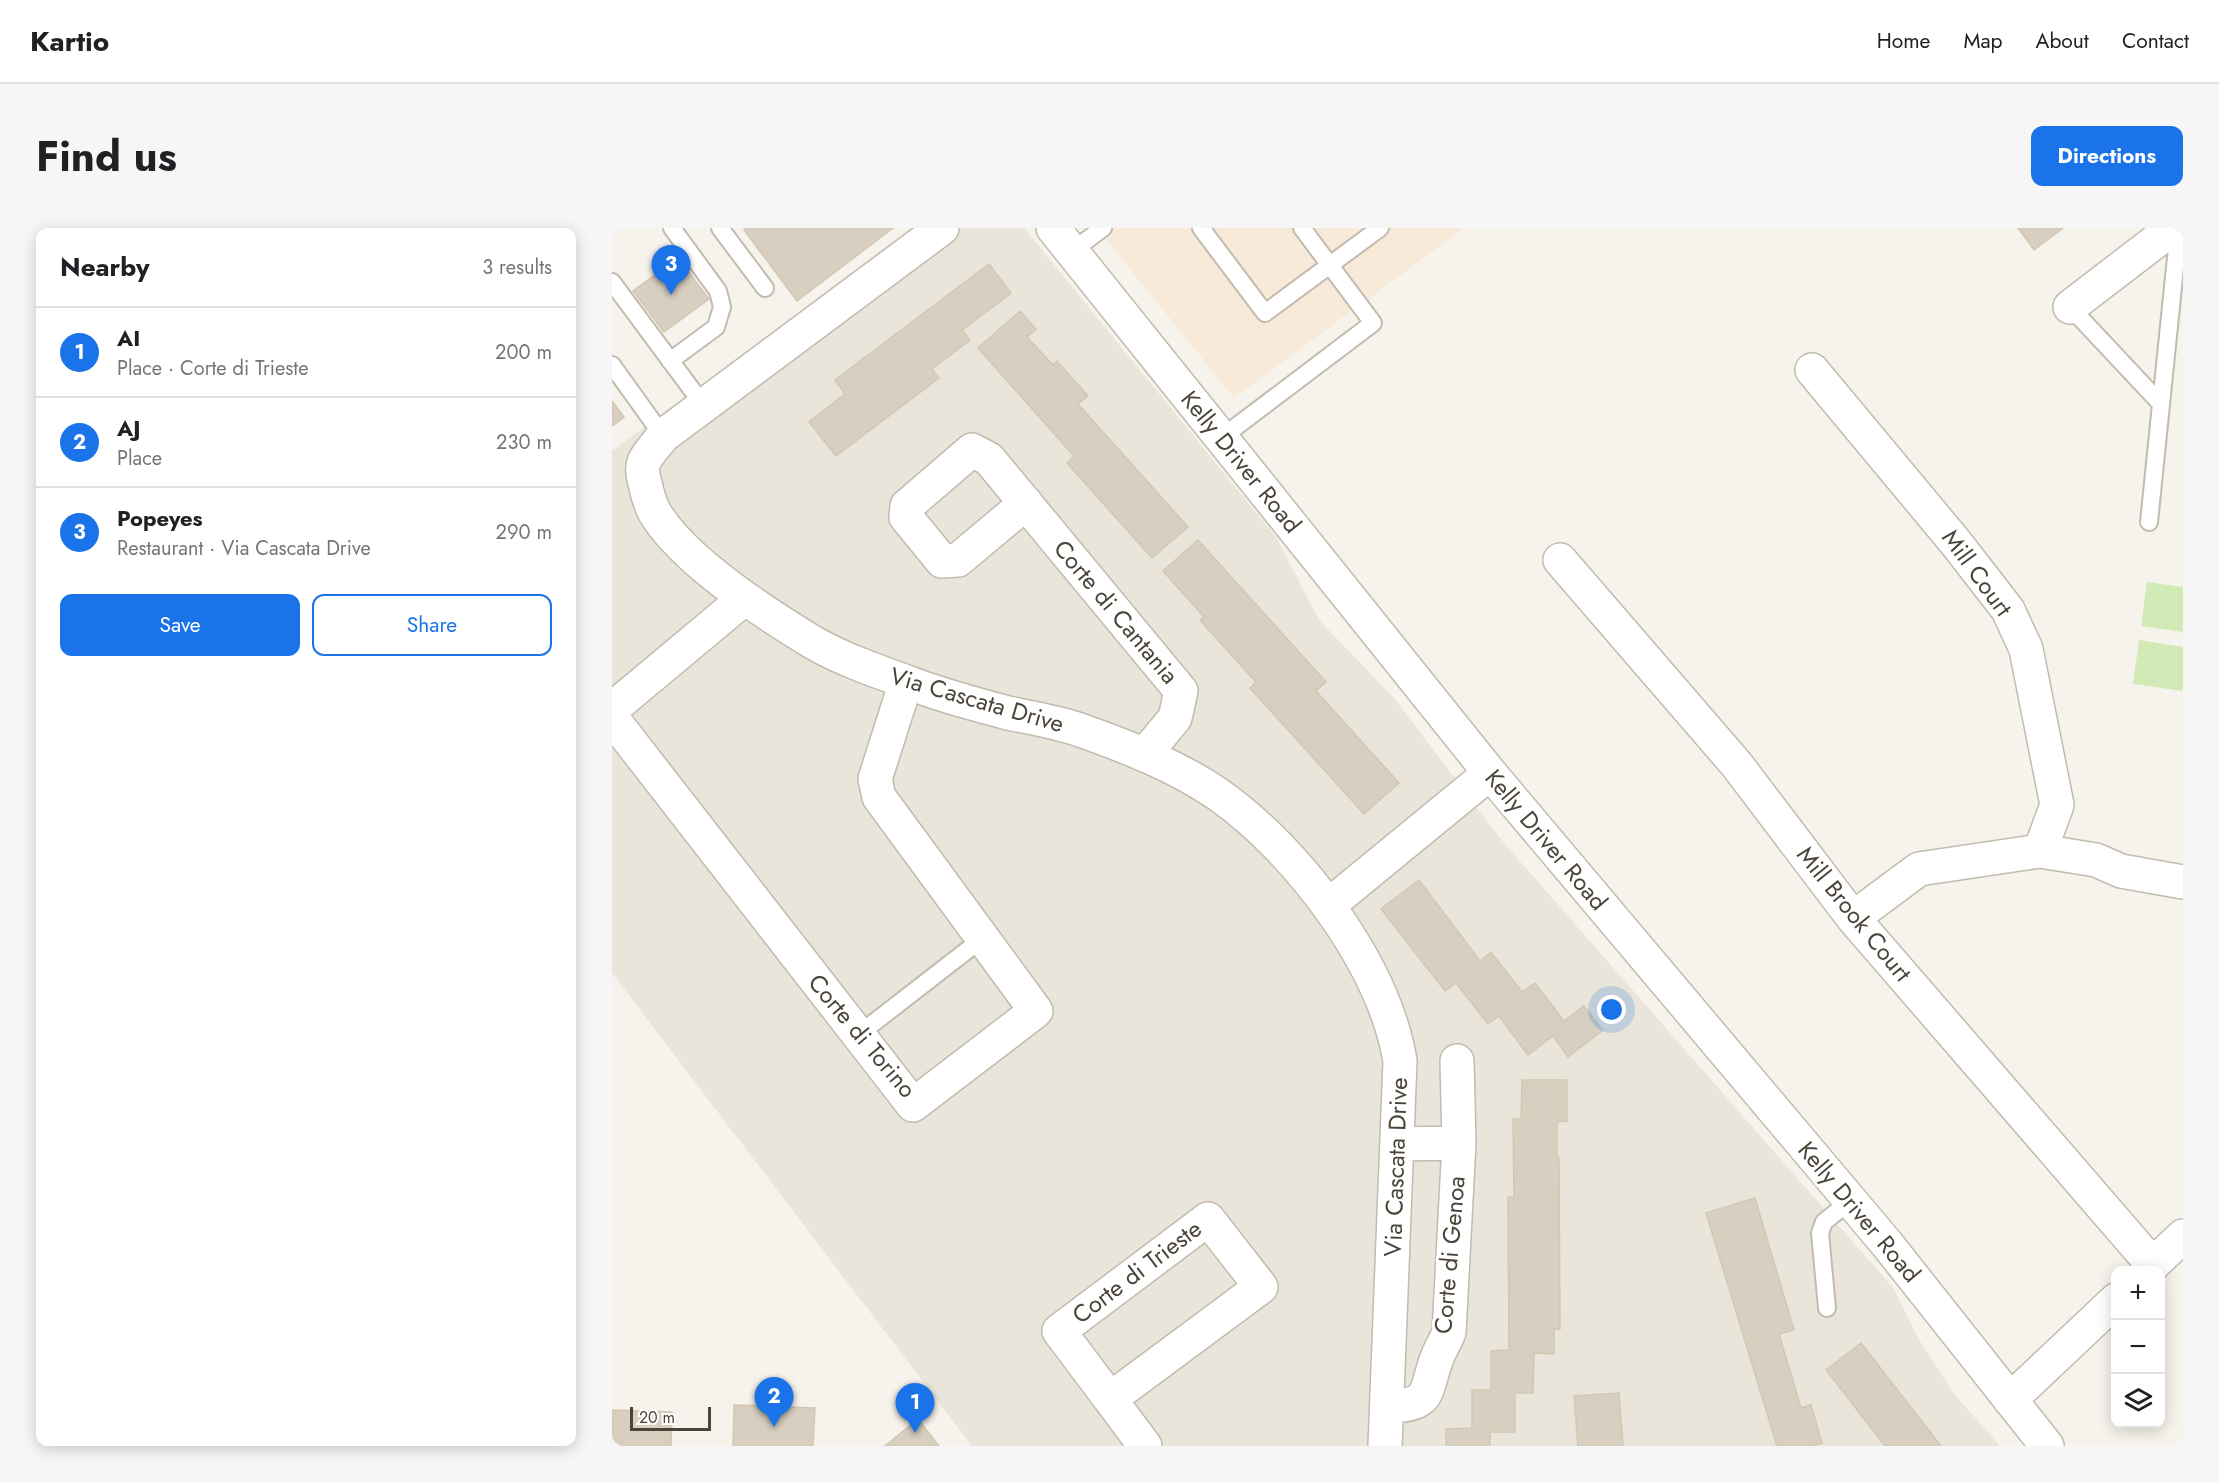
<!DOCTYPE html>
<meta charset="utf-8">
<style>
body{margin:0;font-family:Jost,sans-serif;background:#f6f6f6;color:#202124}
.controls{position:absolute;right:18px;bottom:18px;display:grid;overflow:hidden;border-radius:12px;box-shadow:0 3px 15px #0003}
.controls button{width:54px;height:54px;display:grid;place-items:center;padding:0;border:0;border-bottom:2px solid #e0e0e0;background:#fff;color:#202124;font:30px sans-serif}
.scale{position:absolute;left:18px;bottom:15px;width:81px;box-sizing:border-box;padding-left:6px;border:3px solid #4b4439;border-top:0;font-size:16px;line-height:21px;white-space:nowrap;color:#4b4439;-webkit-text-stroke:4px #fff;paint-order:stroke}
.you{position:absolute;left:1000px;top:782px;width:21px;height:21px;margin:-15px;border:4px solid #fff;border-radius:50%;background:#1a73e8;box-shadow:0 0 0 9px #1a73e833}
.badge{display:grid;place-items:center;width:39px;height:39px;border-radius:50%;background:#1a73e8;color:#fff;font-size:20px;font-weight:700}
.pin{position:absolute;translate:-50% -50px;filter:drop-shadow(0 2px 3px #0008)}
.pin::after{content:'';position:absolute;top:32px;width:21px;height:18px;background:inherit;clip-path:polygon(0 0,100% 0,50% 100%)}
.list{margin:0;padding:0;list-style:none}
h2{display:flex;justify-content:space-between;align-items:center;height:78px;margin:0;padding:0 24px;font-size:26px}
h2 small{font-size:20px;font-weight:400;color:#757577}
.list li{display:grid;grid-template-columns:39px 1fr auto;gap:18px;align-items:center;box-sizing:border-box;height:90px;padding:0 24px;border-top:2px solid #e0e0e0}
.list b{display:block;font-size:22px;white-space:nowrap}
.list p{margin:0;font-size:20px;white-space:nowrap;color:#757577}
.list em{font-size:20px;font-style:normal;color:#757577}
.actions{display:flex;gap:12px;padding:18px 24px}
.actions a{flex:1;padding:14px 0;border:2px solid #1a73e8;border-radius:12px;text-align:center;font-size:21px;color:#1a73e8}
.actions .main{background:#1a73e8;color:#fff}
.icon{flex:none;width:33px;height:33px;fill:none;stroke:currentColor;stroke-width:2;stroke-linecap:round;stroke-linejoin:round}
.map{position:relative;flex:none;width:1571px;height:1218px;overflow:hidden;border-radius:12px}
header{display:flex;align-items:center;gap:36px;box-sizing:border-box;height:84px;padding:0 30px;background:#fff;border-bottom:2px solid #e0e0e0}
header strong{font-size:28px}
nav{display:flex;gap:33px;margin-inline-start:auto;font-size:21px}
.intro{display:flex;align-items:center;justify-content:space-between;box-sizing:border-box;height:144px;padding:0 36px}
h1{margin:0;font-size:42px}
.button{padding:15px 27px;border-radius:12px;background:#1a73e8;color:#fff;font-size:21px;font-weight:700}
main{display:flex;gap:36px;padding:0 36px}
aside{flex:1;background:#fff;border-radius:12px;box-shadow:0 3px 15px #0003}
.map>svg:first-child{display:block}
.residential{fill:#eae5da}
.commercial{fill:#f7ead8}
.green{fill:#d2eab5}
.building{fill:#d8cfc1;stroke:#d3c7b4;stroke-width:1.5}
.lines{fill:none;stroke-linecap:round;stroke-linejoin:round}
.lane-casing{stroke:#c2bbae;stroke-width:20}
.street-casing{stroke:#c2bbae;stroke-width:36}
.lane{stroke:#fff;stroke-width:16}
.street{stroke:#fff;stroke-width:33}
.labels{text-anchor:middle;stroke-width:6;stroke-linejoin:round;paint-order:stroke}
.street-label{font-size:24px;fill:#4b4439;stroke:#fff}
</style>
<header>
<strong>Kartio</strong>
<nav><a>Home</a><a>Map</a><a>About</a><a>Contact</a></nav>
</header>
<div class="intro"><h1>Find us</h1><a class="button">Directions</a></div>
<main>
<aside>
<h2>Nearby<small>3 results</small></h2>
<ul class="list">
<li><span class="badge">1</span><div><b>AI</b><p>Place · Corte di Trieste</p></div><em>200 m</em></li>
<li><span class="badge">2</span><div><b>AJ</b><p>Place</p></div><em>230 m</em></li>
<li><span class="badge">3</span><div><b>Popeyes</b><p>Restaurant · Via Cascata Drive</p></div><em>290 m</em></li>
</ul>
<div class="actions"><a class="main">Save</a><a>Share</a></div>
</aside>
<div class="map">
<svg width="1571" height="1218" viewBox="0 0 1571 1218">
<rect width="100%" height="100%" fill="#f6f3ec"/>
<path class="residential" d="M299 0H412L664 309 707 392 782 470 892 615 1282 1061 1306 1110 1343 1167 1388 1218H360L0 745V223Z"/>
<path class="commercial" d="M485 0H852L622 170Z"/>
<path class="green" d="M1535 354 1571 359V404L1529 398Z
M1527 412 1571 419V463L1521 456Z"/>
<path class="building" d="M135 0H281L185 73 132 2Z
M1406 0H1451L1422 22Z
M66 30 97 71 52 104 21 63Z
M377 36 399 65 350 102 358 112 320 141 327 150 224 228 197 194 233 166 223 152Z
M408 83 424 101 415 109 441 137 445 133 476 168 466 176 576 299 540 330 455 235 462 228 366 120Z
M0 173 12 189 0 198Z
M586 312 714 454 704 463 787 555 752 586 638 460 644 454 588 392 592 389 551 343Z
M807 652 868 733 879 724 910 764 923 755 952 793 972 778 991 802 956 829 941 808 916 827 887 788 876 796 844 755 833 763 769 681Z
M910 852H955V893L945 894V929H947L948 1101H942V1126L922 1125 921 1165H903V1204H878V1218H834V1201L860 1200V1162H879V1123L897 1122 896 969H902L901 891H909Z
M1143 970 1182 1102 1167 1106 1189 1180 1199 1177 1210 1215 1201 1218H1165L1094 985Z
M1249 1115 1329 1218H1273L1214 1142Z
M1007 1165 1011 1218H966L962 1168Z
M122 1177 203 1180 201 1218H121Z
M0 1182 60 1184 59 1218H0Z
M306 1191 327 1218H273Z"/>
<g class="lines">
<g class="lane-casing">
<path id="lane" d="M108 0 153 60
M589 0 653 85 768 0
M460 23 491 0
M0 54 92 178
M1458 79 1549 176
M58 133 104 99 110 79 106 63 60 0
M0 137 51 208
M609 210 761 95 690 0
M1537 294 1567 0
M246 807 371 710
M1215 1080 1208 1005 1212 994 1238 973"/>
</g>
<g class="street-casing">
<path id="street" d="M330 0 51 208C45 216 36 225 32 234 30 240 31 249 33 255 35 265 38 276 43 285 72 333 154 386 202 415 230 431 264 443 295 454 328 467 362 476 396 485 420 490 445 494 468 502 516 519 565 538 607 567 686 623 772 736 788 833L773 1218
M441 0 878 545 1275 1016 1435 1218
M1458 79 1561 0
M1200 142 1344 315 1396 382 1414 421 1445 577 1428 623
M414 275 346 332 330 333 294 289 295 278 360 222 377 231 569 463 563 490 533 526
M948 332 1125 537 1241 690 1541 1037
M0 481 133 370
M0 490 301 877 424 783 267 569 263 551 294 454
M717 677 878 545
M1241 690 1307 641 1428 623 1484 632 1509 643 1571 654
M845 833 847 915
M596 991 649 1059 498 1171 447 1103Z
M1535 1042 1571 1008
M498 1171 533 1218
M1398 1172 1504 1072
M775 1178C821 1178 812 1164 825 1130 828 1121 834 1113 837 1104L847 915 785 916"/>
</g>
<use href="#lane" class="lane"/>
<use href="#street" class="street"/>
</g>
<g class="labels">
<g class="street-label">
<text transform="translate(629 234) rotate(51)" y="8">Kelly Driver Road</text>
<text transform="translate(1365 345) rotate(54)" y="8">Mill Court</text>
<text transform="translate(504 384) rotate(50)" y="8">Corte di Cantania</text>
<text transform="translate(365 472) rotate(16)" y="8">Via Cascata Drive</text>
<text transform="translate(934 612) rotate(50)" y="8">Kelly Driver Road</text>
<text transform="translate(1242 686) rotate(51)" y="8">Mill Brook Court</text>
<text transform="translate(250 808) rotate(50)" y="8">Corte di Torino</text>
<text transform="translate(784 939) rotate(-88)" y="8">Via Cascata Drive</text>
<text transform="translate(1247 984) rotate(50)" y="8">Kelly Driver Road</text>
<text transform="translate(838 1027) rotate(-85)" y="8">Corte di Genoa</text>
<text transform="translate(525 1044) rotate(-37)" y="8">Corte di Trieste</text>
</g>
</g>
</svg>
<div class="controls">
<button>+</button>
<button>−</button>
<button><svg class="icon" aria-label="layers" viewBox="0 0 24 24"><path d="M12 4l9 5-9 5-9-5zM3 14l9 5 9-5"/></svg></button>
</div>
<div class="scale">20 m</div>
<div class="you"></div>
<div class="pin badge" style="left:303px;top:1205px">1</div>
<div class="pin badge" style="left:162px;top:1199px">2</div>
<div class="pin badge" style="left:59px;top:67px">3</div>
</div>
</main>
